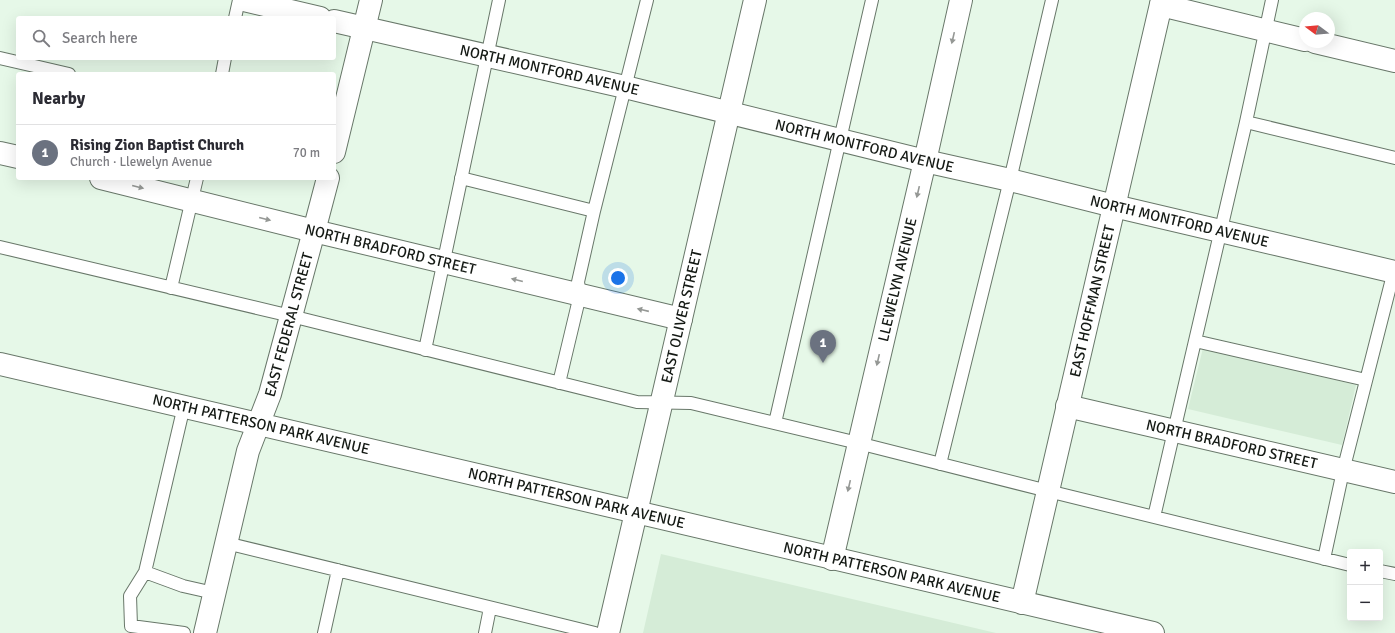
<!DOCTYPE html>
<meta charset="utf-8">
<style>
body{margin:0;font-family:Signika,sans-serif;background:#f2f2f3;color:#2b2b33}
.controls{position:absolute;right:12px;bottom:12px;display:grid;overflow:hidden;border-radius:4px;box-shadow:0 4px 16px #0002}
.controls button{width:36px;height:36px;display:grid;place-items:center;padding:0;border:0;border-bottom:1px solid #e1e1e2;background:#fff;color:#2b2b33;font:20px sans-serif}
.compass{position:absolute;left:1299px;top:12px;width:36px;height:36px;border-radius:50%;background:#fff;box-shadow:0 4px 16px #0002;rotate:286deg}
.you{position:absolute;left:618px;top:278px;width:14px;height:14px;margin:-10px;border:3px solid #fff;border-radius:50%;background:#1a73e8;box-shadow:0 0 0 6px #1a73e833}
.badge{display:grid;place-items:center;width:26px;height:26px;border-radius:50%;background:#3f4ec2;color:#fff;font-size:13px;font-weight:700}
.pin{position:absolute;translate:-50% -33px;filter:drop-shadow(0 1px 2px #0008)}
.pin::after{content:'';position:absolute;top:21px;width:14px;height:12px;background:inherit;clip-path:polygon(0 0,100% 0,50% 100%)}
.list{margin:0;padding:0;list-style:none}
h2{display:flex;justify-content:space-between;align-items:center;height:52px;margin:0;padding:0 16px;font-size:17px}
h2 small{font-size:13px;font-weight:400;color:#7c7c81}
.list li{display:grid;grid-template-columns:26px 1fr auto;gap:12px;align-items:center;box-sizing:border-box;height:56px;padding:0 16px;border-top:1px solid #e1e1e2}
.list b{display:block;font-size:15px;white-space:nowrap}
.list p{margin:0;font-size:13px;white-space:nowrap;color:#7c7c81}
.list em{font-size:13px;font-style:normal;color:#7c7c81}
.icon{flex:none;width:22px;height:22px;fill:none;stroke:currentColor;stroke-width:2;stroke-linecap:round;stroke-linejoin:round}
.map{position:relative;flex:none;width:1395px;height:633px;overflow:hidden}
.search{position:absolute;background:#fff;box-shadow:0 4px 16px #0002;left:16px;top:16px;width:320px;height:44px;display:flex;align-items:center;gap:10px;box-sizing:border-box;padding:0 14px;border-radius:4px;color:#7c7c81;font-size:15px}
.panel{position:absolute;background:#fff;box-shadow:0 4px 16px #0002;left:16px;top:72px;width:320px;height:108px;border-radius:4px}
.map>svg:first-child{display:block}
.built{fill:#d5ecd7}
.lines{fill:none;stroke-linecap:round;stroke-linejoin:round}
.service-casing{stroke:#687769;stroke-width:14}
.minor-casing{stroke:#687769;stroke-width:24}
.tertiary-casing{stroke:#687769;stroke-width:24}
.service{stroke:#fff;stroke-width:12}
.minor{stroke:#fff;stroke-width:22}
.tertiary{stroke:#fff;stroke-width:22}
.oneway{fill:#959895}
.labels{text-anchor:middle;stroke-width:3;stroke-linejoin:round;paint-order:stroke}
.street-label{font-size:15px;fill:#141914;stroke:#e6f8e8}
</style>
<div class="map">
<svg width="1395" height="633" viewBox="0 0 1395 633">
<rect width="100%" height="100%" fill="#e6f8e8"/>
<path class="built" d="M1203 348 1356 385 1342 445 1188 409Z
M661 554 996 633H643Z"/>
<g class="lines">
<g class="service-casing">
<path id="service" d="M235 18 239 0
M0 58 69 74
M222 74 225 58
M1246 122 1395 158
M461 178 594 211
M0 247 291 316 637 402 691 403 858 443 1048 491 1350 565
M171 288 197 178
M1195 341 1366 380
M425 350 499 0
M559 383 580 295 578 282 594 211 647 0
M775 423 872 0
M940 464 1010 180 1052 0
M1154 517 1246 122 1272 0
M226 543 595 633
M1324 559 1343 471 1395 267
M1380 571 1395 574
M145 572 183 586 214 593
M184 633 131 626 130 596 145 572 184 406
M324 633 338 570
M485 633 490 608"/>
</g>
<g class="minor-casing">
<g id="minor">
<path d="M244 0 320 18"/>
<path d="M1161 5 1305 40"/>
<path id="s1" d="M334 21 625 87 925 161 1010 180 1114 206 1395 272"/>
<path d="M1315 42 1395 61"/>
<path d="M0 153 18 157"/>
<path id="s2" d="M101 178 314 231 681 319"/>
<path id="s3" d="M1067 406 1395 482"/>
<path id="s4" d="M832 559 925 161 961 0"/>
<path id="s5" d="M1022 603 1162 0"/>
<path id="s6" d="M608 633 755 0"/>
</g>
</g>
<g class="tertiary-casing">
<g id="tertiary">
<path d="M334 152 371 0"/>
<path id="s7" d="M0 364C385 452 768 544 1153 633"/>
<path id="s8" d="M205 633 248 451 270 394 314 231 328 178"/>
</g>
</g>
<use href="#service" class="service"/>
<use href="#minor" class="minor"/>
<use href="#tertiary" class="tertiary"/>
</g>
<defs><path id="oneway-solid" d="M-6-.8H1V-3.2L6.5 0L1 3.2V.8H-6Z"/></defs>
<g class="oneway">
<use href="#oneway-solid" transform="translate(953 38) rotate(103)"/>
<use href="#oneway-solid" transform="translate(138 187) rotate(14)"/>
<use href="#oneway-solid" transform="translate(918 192) rotate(103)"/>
<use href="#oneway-solid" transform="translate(265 219) rotate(14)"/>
<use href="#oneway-solid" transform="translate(517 280) rotate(-166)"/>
<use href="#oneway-solid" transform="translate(643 310) rotate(-167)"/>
<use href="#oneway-solid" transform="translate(878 360) rotate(103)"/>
<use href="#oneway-solid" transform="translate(849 486) rotate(103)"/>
</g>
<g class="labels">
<g class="street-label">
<text dy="5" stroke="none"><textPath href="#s1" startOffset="221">NORTH MONTFORD AVENUE</textPath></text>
<text dy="5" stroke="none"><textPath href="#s1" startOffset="545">NORTH MONTFORD AVENUE</textPath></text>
<text dy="5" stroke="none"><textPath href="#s1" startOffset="869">NORTH MONTFORD AVENUE</textPath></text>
<text dy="5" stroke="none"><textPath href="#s2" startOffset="298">NORTH BRADFORD STREET</textPath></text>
<text dy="5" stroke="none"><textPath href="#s4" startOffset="287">LLEWELYN AVENUE</textPath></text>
<text dy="5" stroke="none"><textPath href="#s5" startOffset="310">EAST HOFFMAN STREET</textPath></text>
<text dy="5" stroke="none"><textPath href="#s6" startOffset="325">EAST OLIVER STREET</textPath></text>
<text dy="5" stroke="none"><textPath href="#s8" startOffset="320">EAST FEDERAL STREET</textPath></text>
<text dy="5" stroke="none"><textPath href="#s7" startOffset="268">NORTH PATTERSON PARK AVENUE</textPath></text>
<text dy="5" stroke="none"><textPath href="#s3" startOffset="169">NORTH BRADFORD STREET</textPath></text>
<text dy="5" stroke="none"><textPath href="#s7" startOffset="592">NORTH PATTERSON PARK AVENUE</textPath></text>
<text dy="5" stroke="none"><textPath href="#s7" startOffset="916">NORTH PATTERSON PARK AVENUE</textPath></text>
</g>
</g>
</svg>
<div class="controls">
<button>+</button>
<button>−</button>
</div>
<svg class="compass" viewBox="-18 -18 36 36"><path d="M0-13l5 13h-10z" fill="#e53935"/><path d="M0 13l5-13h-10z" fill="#7c7c81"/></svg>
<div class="you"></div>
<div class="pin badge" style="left:823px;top:363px;background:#6b7280">1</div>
<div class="search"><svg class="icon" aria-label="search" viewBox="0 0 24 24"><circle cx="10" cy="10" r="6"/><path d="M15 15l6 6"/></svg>Search here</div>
<section class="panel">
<h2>Nearby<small></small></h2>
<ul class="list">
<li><span class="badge" style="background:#6b7280">1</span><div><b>Rising Zion Baptist Church</b><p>Church · Llewelyn Avenue</p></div><em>70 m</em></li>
</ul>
</section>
</div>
